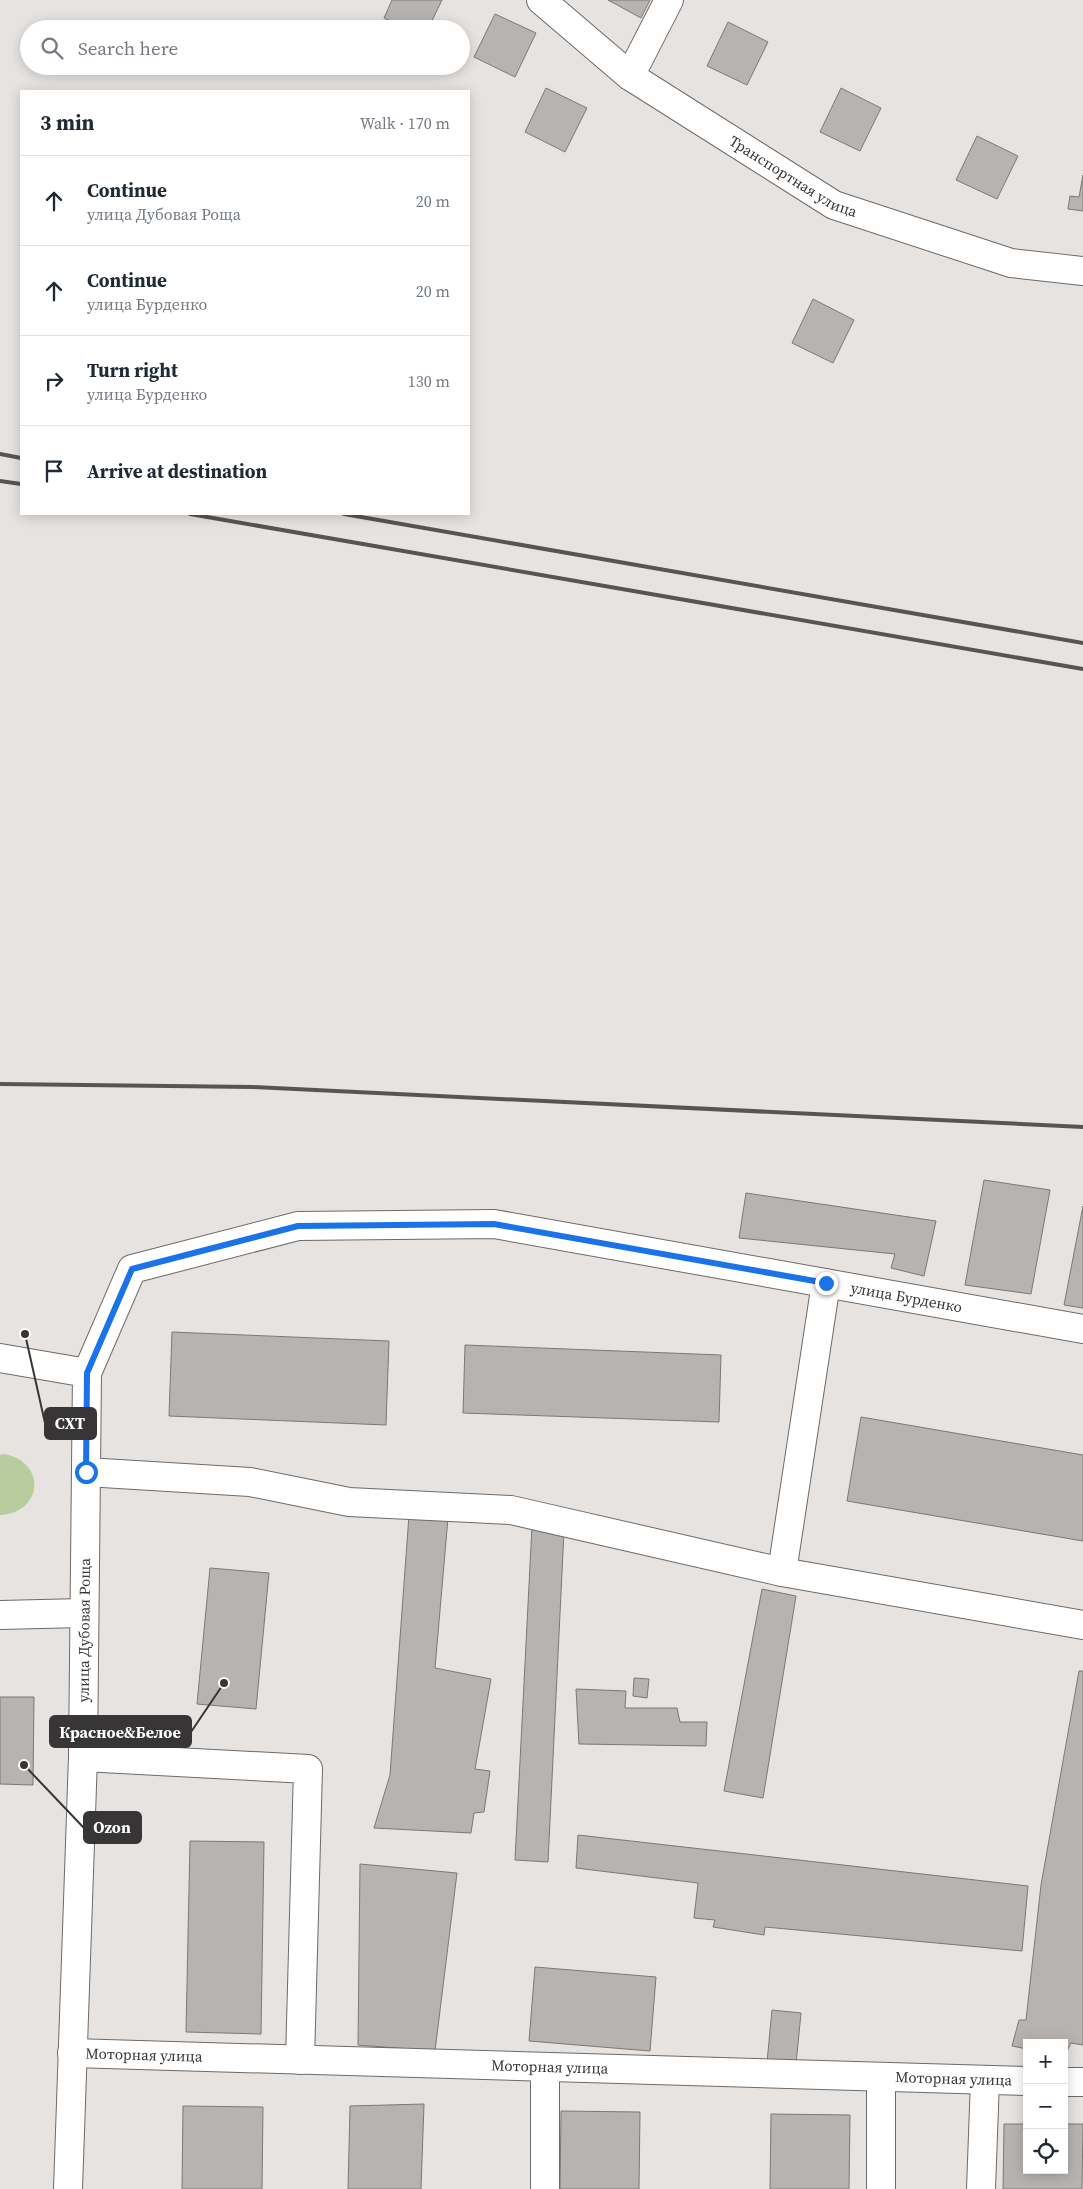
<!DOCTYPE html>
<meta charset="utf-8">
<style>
body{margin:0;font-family:"Source Serif 4",serif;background:#f6f6f7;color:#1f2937}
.controls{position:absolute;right:15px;bottom:15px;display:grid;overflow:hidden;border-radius:0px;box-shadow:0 2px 12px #0003}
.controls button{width:45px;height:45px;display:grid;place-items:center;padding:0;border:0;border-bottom:1px solid #e0e1e3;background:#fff;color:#1f2937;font:25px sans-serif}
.stop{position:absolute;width:15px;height:15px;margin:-11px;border:4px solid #1a73e8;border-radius:50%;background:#fff}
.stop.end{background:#1a73e8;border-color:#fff;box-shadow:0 1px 5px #0008}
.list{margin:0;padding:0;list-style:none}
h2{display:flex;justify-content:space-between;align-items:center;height:65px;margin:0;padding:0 20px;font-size:21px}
h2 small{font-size:16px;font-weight:400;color:#747a83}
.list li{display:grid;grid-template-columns:32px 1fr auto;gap:15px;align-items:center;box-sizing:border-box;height:90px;padding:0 20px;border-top:1px solid #e0e1e3}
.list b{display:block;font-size:19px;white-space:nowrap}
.list p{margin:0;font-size:16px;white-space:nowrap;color:#747a83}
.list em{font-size:16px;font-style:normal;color:#747a83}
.icon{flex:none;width:28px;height:28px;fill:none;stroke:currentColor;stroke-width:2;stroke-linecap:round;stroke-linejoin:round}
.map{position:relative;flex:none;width:1083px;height:2189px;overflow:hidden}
.search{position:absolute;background:#fff;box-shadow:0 2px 12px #0003;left:20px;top:20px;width:450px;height:55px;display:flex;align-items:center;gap:12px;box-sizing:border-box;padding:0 18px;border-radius:28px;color:#747a83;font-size:19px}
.panel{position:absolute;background:#fff;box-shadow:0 2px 12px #0003;left:20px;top:90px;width:450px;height:425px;border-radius:0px}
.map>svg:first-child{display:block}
.green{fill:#b7cd9e}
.building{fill:#b6b3b1;stroke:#7b7876}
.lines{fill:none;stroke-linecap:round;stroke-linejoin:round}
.minor-casing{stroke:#6d6a68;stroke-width:30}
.minor{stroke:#fff;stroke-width:28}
.rail{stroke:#575554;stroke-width:4}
.route{stroke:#1a73e8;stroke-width:6}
.labels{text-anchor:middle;stroke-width:5;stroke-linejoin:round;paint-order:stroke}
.street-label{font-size:15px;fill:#373535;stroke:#fff}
.leader{fill:none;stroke:#373535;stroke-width:2}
.callout-dot{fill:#373535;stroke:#fff;stroke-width:2}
.callout{fill:#373535;stroke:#373535;stroke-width:2}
.callout-label{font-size:16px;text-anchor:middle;font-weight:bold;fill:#fff}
</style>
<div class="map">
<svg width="1083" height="2189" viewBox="0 0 1083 2189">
<rect width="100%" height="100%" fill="#e7e3e1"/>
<path class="green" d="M4 1454C47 1462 43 1513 0 1515V1455Z"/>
<path class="building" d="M392 0H442L428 29H406L384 18Z
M608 0H650L641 18Z
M495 14 536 33 515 77 474 57Z
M728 22 768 42 747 85 707 66Z
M546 88 587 108 565 152 525 132Z
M841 88 881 108 860 151 820 132Z
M977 136 1018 156 997 199 956 180Z
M1083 175V211L1068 209 1070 196 1079 197Z
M813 299 854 320 833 363 792 343Z
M984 1180 1050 1190 1031 1294 965 1285Z
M746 1193 936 1221 924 1276 891 1268 895 1254 739 1238Z
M1083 1206V1308L1064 1305Z
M172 1332 389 1341 386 1425 169 1416Z
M465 1345 721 1355 719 1422 463 1413Z
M861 1417 1083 1455V1541L847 1501Z
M409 1515 448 1518 435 1668 491 1679 475 1769 490 1771 484 1812 474 1813 471 1833 374 1828 390 1775Z
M532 1526 564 1531 548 1862 515 1860Z
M210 1568 269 1573 256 1709 197 1704Z
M762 1589 796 1596 763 1798 724 1791Z
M1079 1671H1083V2045L1071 2043 1064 2057V2043H1027V2049L1012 2046 1019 2020H1026L1041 1885Z
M634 1678 649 1679 647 1698 633 1696Z
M576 1689 626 1691 625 1708H677L680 1722H707L706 1746 579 1744Z
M0 1697H34L33 1785 0 1784Z
M578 1835 1028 1886 1022 1951 765 1927 764 1935 713 1927 715 1920 694 1918 698 1883 576 1868Z
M190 1841 264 1842 261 2034 186 2032Z
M360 1864 457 1873 435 2051 358 2045Z
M535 1967 656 1977 650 2051 529 2041Z
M772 2010 801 2013 796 2064 767 2062Z
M424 2104 421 2189H348L350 2106Z
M183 2106 263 2107 262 2189H182Z
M561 2111 640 2112 639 2189H560Z
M771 2114 850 2115 849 2189H770Z
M1004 2124H1027V2170H1064V2124H1083L1082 2189H1003Z"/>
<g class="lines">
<g class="minor-casing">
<g id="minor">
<path id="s1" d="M541 0 630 76 834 205 1011 263 1083 271"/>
<path d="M630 76 669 0"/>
<path d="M0 1358 87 1373"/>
<path d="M86 1472 250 1482 349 1502 511 1510 782 1572 1083 1625"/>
<path d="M782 1572 826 1283"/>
<path d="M0 1615 83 1613"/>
<path d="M83 1757 308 1769 300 2060"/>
<path id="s2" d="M72 2053 1027 2081"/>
<path d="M1064 2082H1083"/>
<path id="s3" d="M68 2189 83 1757 87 1373 132 1269 298 1226 494 1224 1083 1329"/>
<path d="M545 2189V2067"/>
<path d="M881 2189V2077"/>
<path d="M981 2189 985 2080"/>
</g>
</g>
<use href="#minor" class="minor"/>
<path class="rail" d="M0 454 21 458
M0 481 21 484
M190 514 1083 669
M344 514 1083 643
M0 1084 253 1087 1083 1127"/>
</g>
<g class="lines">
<path class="route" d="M86 1472 87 1373 132 1269 298 1226 494 1224 826 1283"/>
</g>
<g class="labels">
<g class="street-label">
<text dy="5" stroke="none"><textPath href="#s1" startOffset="309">Транспортная улица</textPath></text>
<text dy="5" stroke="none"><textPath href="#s3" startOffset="1716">улица Бурденко</textPath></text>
<text dy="5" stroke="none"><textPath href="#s3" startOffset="559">улица Дубовая Роща</textPath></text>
<text dy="5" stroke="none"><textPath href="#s2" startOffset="72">Моторная улица</textPath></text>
<text dy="5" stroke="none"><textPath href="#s2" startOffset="478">Моторная улица</textPath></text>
<text dy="5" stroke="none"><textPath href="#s2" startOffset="882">Моторная улица</textPath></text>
</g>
</g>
<path class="leader" d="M25 1334L45 1423M224 1683L191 1732M24 1765L84 1828"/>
<g class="callout-dot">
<circle cx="25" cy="1334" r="5"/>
<circle cx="224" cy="1683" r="5"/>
<circle cx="24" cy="1765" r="5"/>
</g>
<g class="callout">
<rect x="45" y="1408" width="51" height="31" rx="5"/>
<rect x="50" y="1716" width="141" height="31" rx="5"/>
<rect x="84" y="1812" width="57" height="31" rx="5"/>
</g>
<g class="callout-label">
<text x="70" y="1429">СХТ</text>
<text x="120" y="1738">Красное&amp;Белое</text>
<text x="112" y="1833">Ozon</text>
</g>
</svg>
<div class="controls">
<button>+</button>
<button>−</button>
<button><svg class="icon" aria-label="locate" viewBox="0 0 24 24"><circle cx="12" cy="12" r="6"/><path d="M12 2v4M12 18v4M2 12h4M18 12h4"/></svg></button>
</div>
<div class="stop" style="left:86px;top:1472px"></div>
<div class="stop end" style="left:826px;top:1283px"></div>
<div class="search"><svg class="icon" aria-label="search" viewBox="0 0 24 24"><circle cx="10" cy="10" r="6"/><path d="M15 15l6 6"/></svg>Search here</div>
<section class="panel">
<h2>3 min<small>Walk · 170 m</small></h2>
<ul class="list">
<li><svg class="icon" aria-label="ahead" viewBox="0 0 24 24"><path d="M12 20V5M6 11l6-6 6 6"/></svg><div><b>Continue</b><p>улица Дубовая Роща</p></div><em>20 m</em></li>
<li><svg class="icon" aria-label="ahead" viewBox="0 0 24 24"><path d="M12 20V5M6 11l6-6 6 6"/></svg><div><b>Continue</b><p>улица Бурденко</p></div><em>20 m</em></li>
<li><svg class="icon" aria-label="right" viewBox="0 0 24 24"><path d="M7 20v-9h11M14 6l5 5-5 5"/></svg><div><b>Turn right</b><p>улица Бурденко</p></div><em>130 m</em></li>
<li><svg class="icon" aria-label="arrive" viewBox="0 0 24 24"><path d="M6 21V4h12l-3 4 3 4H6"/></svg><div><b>Arrive at destination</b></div></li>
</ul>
</section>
</div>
